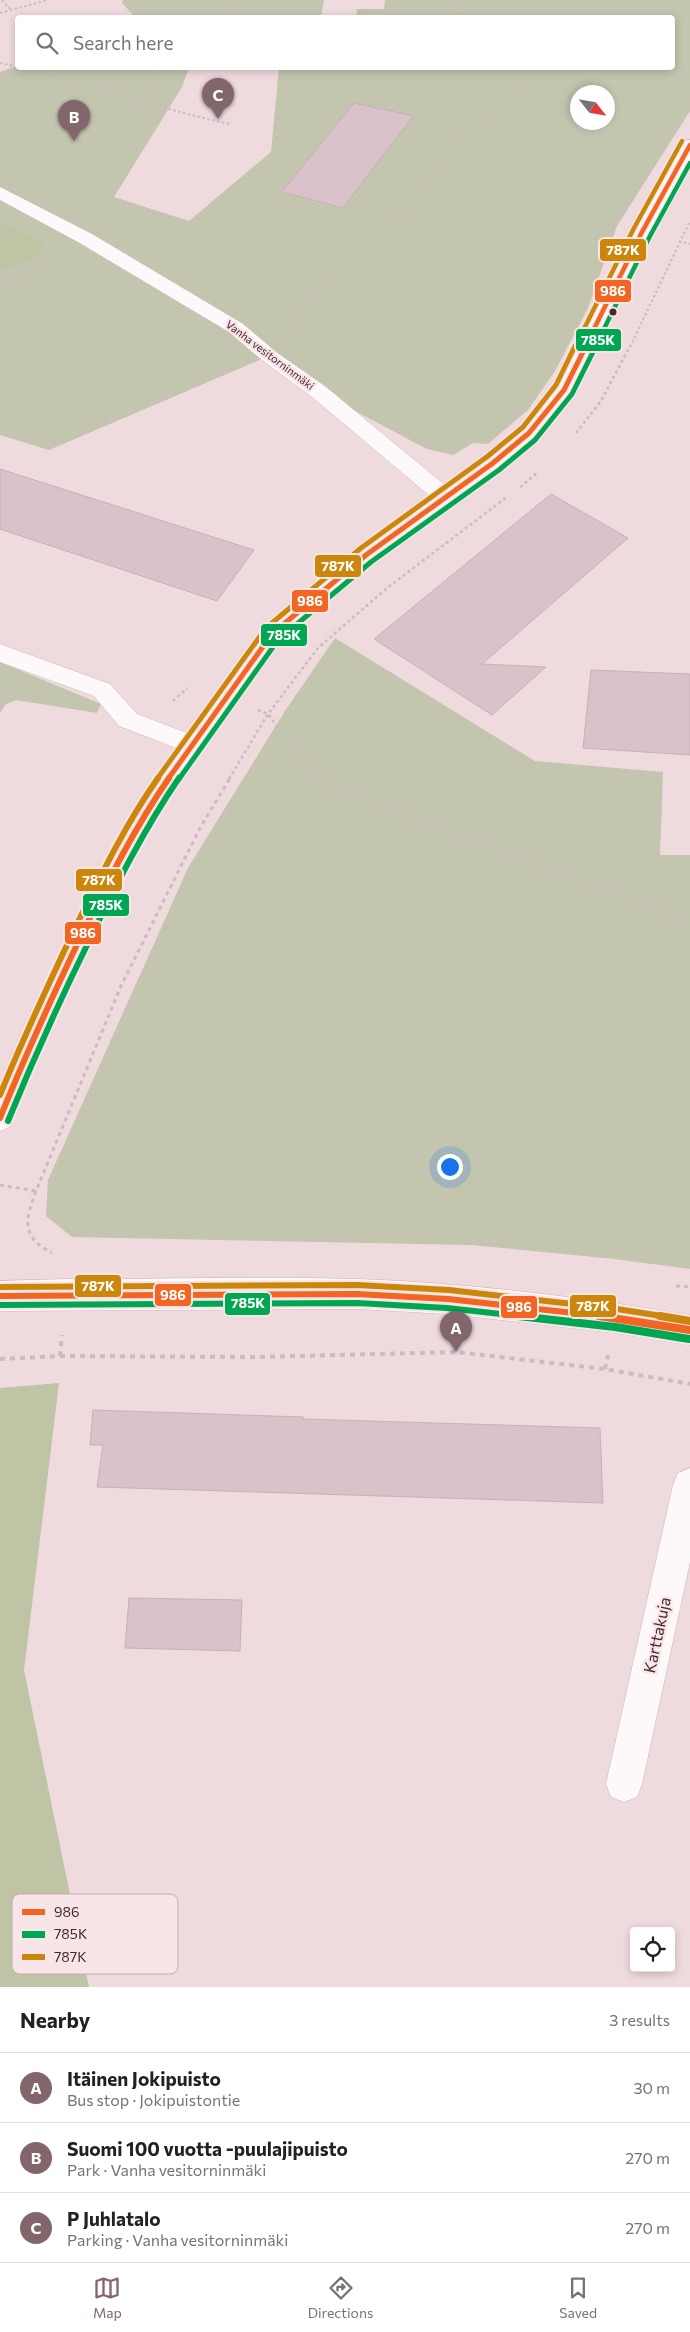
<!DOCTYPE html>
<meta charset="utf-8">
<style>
body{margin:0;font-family:Commissioner,sans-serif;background:#f6f6f6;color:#202124}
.controls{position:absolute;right:15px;bottom:15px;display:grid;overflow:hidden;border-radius:5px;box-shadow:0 2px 8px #0003}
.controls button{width:45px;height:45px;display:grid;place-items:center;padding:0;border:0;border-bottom:1px solid #e0e0e0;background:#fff;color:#202124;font:25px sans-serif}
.compass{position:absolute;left:570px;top:85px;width:45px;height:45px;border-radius:50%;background:#fff;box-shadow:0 2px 8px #0003;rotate:121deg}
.you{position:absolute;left:449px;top:1166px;width:18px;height:18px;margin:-12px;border:4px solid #fff;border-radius:50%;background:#1a73e8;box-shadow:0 0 0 8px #1a73e833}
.badge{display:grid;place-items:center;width:32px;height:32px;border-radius:50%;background:#83666b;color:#fff;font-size:16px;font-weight:700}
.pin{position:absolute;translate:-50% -41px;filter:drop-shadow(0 1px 2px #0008)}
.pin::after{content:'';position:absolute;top:26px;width:18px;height:15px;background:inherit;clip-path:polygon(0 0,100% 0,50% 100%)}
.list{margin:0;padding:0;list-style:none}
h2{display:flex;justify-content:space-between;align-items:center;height:65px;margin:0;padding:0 20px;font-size:21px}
h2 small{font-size:16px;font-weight:400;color:#757577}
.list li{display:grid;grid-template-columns:32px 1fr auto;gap:15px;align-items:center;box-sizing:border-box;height:70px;padding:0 20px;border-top:1px solid #e0e0e0}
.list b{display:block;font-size:19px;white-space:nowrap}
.list p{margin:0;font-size:16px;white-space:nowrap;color:#757577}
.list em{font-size:16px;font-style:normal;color:#757577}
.icon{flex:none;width:28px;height:28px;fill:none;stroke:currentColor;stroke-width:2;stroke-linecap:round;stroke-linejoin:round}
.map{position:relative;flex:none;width:690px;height:1987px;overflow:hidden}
.search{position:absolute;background:#fff;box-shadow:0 2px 8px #0003;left:15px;right:15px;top:15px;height:55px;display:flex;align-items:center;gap:12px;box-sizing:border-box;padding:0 18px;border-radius:5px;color:#757577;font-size:19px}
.sheet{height:275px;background:#fff}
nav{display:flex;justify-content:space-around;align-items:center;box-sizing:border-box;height:70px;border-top:1px solid #e0e0e0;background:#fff;font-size:14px;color:#757577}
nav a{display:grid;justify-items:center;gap:2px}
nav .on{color:#83666b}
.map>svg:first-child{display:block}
.green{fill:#c3c5af;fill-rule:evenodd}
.forest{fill:#bec4a4}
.building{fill:#dac2ca;stroke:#c8b0b9}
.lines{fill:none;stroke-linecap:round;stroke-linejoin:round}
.minor-casing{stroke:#ceb5b9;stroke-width:1}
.path-far3{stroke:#c8bdbf;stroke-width:2;stroke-dasharray:2.5 2.5;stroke-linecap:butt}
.path-far2{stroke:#c8bdbf;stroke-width:2.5;stroke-dasharray:3 3;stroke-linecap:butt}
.path-far1{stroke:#c8bdbf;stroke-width:3;stroke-dasharray:4 4;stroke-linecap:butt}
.path{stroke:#c8bdbf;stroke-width:4;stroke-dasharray:5 5;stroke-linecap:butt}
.minor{fill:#fdf9fa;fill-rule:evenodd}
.bus-1-far3-casing{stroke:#f8e5e7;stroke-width:7}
.bus-1-far2-casing{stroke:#f8e5e7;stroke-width:8}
.bus-1-far1-casing{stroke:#f8e5e7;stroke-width:10}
.bus-1-casing{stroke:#f8e5e7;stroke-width:12}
.bus-2-far3-casing{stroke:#f8e5e7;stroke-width:7}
.bus-2-far2-casing{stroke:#f8e5e7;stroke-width:8}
.bus-2-far1-casing{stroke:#f8e5e7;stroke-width:10}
.bus-2-casing{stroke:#f8e5e7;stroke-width:12}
.bus-3-far3-casing{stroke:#f8e5e7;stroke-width:7}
.bus-3-far2-casing{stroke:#f8e5e7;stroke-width:8}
.bus-3-far1-casing{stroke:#f8e5e7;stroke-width:10}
.bus-3-casing{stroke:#f8e5e7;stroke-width:12}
.bus-1-far3{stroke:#f26522;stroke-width:4.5}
.bus-1-far2{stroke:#f26522;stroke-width:5}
.bus-1-far1{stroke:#f26522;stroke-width:6}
.bus-1{stroke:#f26522;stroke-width:8}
.bus-2-far3{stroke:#00a651;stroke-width:4.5}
.bus-2-far2{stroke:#00a651;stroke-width:5}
.bus-2-far1{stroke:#00a651;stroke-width:6}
.bus-2{stroke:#00a651;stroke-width:8}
.bus-3-far3{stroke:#cc860b;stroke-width:4.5}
.bus-3-far2{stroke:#cc860b;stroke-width:5}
.bus-3-far1{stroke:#cc860b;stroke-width:6}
.bus-3{stroke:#cc860b;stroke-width:8}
.bus-dot{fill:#49272d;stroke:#f8e5e7;stroke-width:2}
.labels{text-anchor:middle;stroke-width:4.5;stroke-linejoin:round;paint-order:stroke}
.far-street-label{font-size:11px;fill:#49272d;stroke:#f8e5e7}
.near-street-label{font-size:16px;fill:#49272d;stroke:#f8e5e7}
.key{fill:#f8e5e7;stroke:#c4acaf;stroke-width:1}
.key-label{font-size:14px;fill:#49272d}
.line-badge{stroke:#f8e5e7;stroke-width:2}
.badge-label{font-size:14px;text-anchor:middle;font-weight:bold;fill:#fff}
</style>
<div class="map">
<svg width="690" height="1987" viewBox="0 0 690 1987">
<rect width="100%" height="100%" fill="#efdade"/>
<path class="green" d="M123 0H324L321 17 136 18 122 3Z
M385 0H690V111L617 226 588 308 555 371 528 410 488 444 473 443 453 455 427 449 319 392 269 356 49 450 0 435V72L17 66 189 68 182 87 114 197 189 221 271 152 279 68H672V18L356 17 357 9H384ZM578 92H608V122H578Z
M335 638 535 761 663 772 660 855H690V1269L614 1259 471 1245 72 1237 46 1216 48 1180 188 868 285 711Z
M0 662 101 704 97 713 16 700 6 704 0 713Z"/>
<path class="forest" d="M0 221 45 244 36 258 0 271Z
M59 1383 24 1670 89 1987H0V1388Z"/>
<path class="building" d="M354 103 413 116 343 208 282 192Z
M0 469 254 550 217 601 0 529Z
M551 494 628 538 482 664 546 667 492 715 374 639Z
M591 670 690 674V755L583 748Z
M93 1410 303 1417V1419L600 1428 603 1503 97 1487 103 1445H90Z
M129 1598 242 1600 240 1651 125 1648Z"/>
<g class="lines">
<g class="minor-casing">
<path id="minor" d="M690 140V161L651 232 574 390 555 417 536 438 501 468 374 561 280 640 159 812 113 898 49 1032 10 1127 0 1131V1083L21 1032 92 887 141 798 176 748 119 726 94 696 0 662V644L110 684 137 714 187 733 264 628 358 549 431 497 312 397 262 360 229 332 78 242 0 200V187L92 234 243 324 276 352 326 387 446 486 522 428 555 388 633 232 681 145 684 141Z
M66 1279C163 1279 261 1276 358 1279 469 1283 580 1297 690 1315V1345L616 1333 448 1314 357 1309 0 1311V1281Z
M690 1468V1562L642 1784 637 1797 624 1802 611 1797 606 1784 673 1485 678 1473Z"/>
</g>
<path class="path-far3" d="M2 0 11 10
M449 0 477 18
M0 13 48 0
M224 18 229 0
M0 63 18 67
M19 68C90 84 159 109 230 124
M137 101 155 87 161 68
M679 241 690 244
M0 284 56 258
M288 332 320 290 439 178 460 137 490 114 515 89 511 68
M630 347 690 221"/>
<path class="path-far2" d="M576 433 601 401 630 346
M520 487 537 473
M173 701 187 688
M258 710 268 714 315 777 320 779
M229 779 268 714 318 648 387 588 507 497"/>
<path class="path-far1" d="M317 778 394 810 690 921
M0 1185 36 1191 121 986 200 828 230 778
M36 1191C25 1220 21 1237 52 1253
M676 1286 690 1287"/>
<path class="path" d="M60 1356 255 1357 456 1352 605 1369 690 1384
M0 1359 60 1356 62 1335
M605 1369 608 1355"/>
<use href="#minor" class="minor"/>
<g class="bus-1-far3-casing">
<path id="bus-1-far3" d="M585 347 642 232 690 145"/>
</g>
<g class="bus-1-far2-casing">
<path id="bus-1-far2" d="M168 779 272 634 366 555 493 463 529 433 564 390 586 346"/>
</g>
<g class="bus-1-far1-casing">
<path id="bus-1-far1" d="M0 1118C25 1056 53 995 82 934 108 881 135 827 169 778
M0 1296 357 1294 448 1299 610 1317"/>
</g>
<g class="bus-1-casing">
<path id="bus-1" d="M599 1316 690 1330"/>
</g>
<g class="bus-2-far3-casing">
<path id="bus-2-far3" d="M595 347 650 236 690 163"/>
</g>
<g class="bus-2-far2-casing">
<path id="bus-2-far2" d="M179 779 278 640 371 562 499 470 535 440 572 394 596 346"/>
</g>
<g class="bus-2-far1-casing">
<path id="bus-2-far1" d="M8 1121C33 1060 60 1000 89 941 116 885 144 829 179 778
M0 1305 357 1303 447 1308 529 1317"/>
</g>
<g class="bus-2-casing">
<path id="bus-2" d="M518 1316 615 1327 689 1339"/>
</g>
<g class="bus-3-far3-casing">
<path id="bus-3-far3" d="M575 347 634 228 682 141"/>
</g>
<g class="bus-3-far2-casing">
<path id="bus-3-far2" d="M157 779 266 628 361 548 488 456 523 427 556 385 575 346"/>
</g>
<g class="bus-3-far1-casing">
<path id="bus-3-far1" d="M0 1095C23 1038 49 983 75 928 100 877 125 825 158 778
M0 1287 357 1285 449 1290 617 1309 668 1317"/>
</g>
<g class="bus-3-casing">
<path id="bus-3" d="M660 1316 690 1321"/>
</g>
<use href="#bus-1-far3" class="bus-1-far3"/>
<use href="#bus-1-far2" class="bus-1-far2"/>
<use href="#bus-1-far1" class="bus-1-far1"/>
<use href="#bus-1" class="bus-1"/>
<use href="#bus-2-far3" class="bus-2-far3"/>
<use href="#bus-2-far2" class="bus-2-far2"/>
<use href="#bus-2-far1" class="bus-2-far1"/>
<use href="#bus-2" class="bus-2"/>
<use href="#bus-3-far3" class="bus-3-far3"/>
<use href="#bus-3-far2" class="bus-3-far2"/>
<use href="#bus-3-far1" class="bus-3-far1"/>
<use href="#bus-3" class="bus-3"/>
</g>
<circle class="bus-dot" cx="613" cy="312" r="4.5"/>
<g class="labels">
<g class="far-street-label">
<text transform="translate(270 355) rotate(37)" y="4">Vanha vesitorninmäki</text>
</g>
<g class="near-street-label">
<text transform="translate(657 1635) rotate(-78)" y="6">Karttakuja</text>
</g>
</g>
<rect x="12" y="1894" width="166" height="80" rx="8" class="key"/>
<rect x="22" y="1909" width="23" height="6" fill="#f26522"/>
<rect x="22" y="1931" width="23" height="7" fill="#00a651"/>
<rect x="22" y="1954" width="23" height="6" fill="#cc860b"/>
<g class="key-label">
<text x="54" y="1917">986</text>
<text x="54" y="1939">785K</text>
<text x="54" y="1962">787K</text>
</g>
<g class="line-badge">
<rect x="599" y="238" width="48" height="24" rx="5" fill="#cc860b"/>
<rect x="594" y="279" width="38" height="24" rx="5" fill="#f26522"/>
<rect x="575" y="328" width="47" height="24" rx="5" fill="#00a651"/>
<rect x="314" y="554" width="48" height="24" rx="5" fill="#cc860b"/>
<rect x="291" y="589" width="38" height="24" rx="5" fill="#f26522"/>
<rect x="260" y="623" width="48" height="24" rx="5" fill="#00a651"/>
<rect x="75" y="868" width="48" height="24" rx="5" fill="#cc860b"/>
<rect x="82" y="893" width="48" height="24" rx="5" fill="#00a651"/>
<rect x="64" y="921" width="38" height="24" rx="5" fill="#f26522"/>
<rect x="74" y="1274" width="48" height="24" rx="5" fill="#cc860b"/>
<rect x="154" y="1283" width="38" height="24" rx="5" fill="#f26522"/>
<rect x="224" y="1292" width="47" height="24" rx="5" fill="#00a651"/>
<rect x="569" y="1294" width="48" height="24" rx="5" fill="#cc860b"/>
<rect x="500" y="1295" width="38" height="24" rx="5" fill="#f26522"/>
</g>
<g class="badge-label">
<text x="623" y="255">787K</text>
<text x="613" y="296">986</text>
<text x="598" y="345">785K</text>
<text x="338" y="571">787K</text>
<text x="310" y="606">986</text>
<text x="284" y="640">785K</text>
<text x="99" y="885">787K</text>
<text x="106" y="910">785K</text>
<text x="83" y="938">986</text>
<text x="98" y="1291">787K</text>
<text x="173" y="1300">986</text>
<text x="248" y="1308">785K</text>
<text x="593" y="1311">787K</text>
<text x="519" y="1312">986</text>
</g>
</svg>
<div class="controls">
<button><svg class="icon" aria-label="locate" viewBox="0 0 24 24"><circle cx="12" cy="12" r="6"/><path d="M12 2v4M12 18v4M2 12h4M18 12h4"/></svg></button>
</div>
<svg class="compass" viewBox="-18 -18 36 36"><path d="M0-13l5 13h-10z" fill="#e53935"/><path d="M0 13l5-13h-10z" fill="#757577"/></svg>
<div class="you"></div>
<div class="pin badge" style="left:456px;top:1352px">A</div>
<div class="pin badge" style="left:74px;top:141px">B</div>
<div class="pin badge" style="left:218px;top:119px">C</div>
<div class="search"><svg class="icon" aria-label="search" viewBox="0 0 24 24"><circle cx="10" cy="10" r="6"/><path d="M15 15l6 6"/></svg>Search here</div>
</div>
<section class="sheet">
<h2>Nearby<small>3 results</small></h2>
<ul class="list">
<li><span class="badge">A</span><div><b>Itäinen Jokipuisto</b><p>Bus stop · Jokipuistontie</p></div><em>30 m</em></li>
<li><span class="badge">B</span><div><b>Suomi 100 vuotta -puulajipuisto</b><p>Park · Vanha vesitorninmäki</p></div><em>270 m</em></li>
<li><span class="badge">C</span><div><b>P Juhlatalo</b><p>Parking · Vanha vesitorninmäki</p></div><em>270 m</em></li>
</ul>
</section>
<nav>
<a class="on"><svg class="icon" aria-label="map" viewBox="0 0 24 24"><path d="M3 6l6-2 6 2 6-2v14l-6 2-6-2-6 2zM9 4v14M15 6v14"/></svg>Map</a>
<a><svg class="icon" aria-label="directions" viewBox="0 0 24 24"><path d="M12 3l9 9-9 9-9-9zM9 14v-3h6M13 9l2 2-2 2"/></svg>Directions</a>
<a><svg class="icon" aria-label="saved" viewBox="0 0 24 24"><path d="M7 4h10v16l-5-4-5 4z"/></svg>Saved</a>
</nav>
